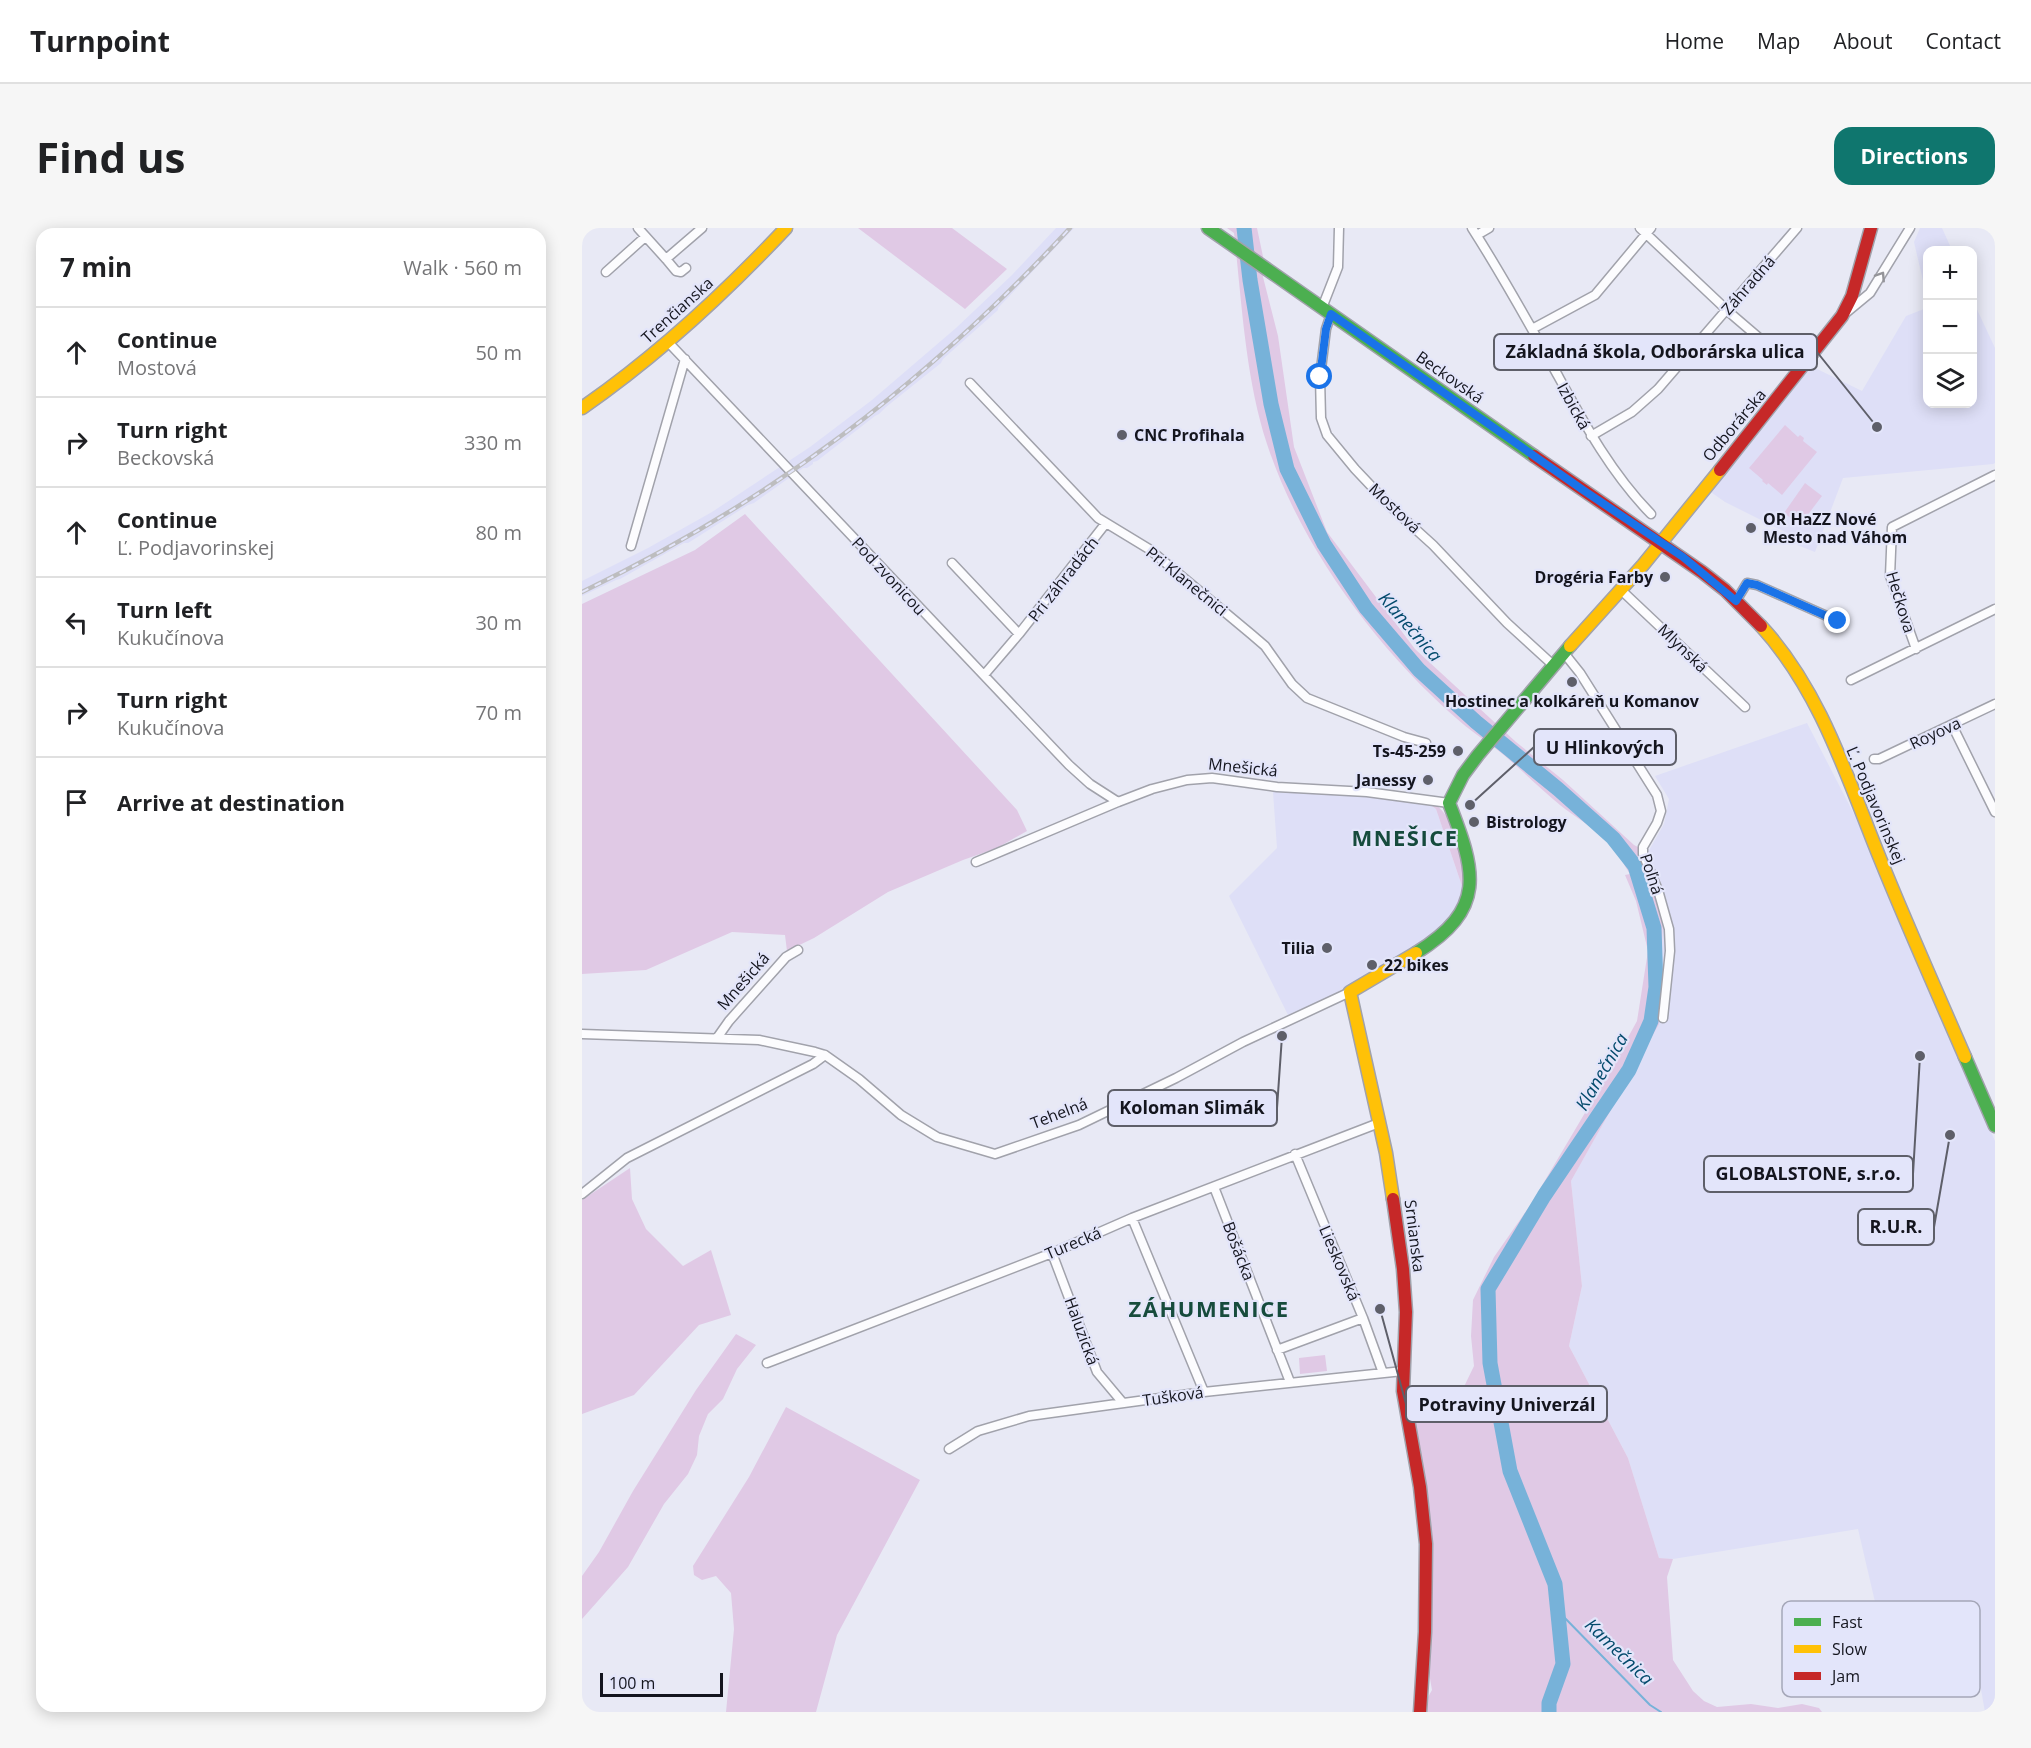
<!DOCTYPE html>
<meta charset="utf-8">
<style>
body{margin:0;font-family:"Open Sans",sans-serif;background:#f6f6f6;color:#202124}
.controls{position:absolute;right:18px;top:18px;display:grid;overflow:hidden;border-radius:12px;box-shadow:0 3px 15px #0003}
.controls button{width:54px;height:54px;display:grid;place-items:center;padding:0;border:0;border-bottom:2px solid #e0e0e0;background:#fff;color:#202124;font:30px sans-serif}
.scale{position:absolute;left:18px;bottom:15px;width:123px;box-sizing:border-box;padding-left:6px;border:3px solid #14151e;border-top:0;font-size:16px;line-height:21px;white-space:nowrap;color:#14151e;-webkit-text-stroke:4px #e3e5fa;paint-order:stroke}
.stop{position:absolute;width:18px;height:18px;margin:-14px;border:4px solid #1a73e8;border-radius:50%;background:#fff}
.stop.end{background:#1a73e8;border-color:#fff;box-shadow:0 2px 6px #0008}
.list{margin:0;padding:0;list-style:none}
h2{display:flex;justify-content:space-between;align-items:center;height:78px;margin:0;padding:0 24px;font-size:26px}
h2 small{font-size:20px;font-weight:400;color:#757577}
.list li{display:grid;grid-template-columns:39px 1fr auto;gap:18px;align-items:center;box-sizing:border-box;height:90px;padding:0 24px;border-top:2px solid #e0e0e0}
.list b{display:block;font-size:22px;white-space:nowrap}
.list p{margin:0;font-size:20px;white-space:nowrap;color:#757577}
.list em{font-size:20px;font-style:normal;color:#757577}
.icon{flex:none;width:33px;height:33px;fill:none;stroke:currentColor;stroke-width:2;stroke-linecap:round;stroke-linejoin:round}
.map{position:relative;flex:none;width:1413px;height:1484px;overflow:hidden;border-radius:18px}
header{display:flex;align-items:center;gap:36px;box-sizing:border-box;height:84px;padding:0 30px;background:#fff;border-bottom:2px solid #e0e0e0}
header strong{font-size:28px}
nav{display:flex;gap:33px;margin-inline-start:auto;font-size:21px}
.intro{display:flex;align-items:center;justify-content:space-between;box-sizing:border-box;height:144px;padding:0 36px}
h1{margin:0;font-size:42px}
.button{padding:15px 27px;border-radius:18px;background:#0f766e;color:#fff;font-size:21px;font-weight:700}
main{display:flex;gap:36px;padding:0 36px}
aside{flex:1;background:#fff;border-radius:18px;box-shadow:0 3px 15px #0003}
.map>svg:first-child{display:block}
.built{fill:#dedff7}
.green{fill:#e0c9e5}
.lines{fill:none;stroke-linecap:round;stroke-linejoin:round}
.stream{stroke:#77b2d9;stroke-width:2}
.river{stroke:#77b2d9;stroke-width:15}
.street-casing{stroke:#a1a2ab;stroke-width:11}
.fast-casing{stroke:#a1a2ab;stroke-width:15}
.slow-casing{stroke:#a1a2ab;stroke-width:15}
.jam-casing{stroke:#a1a2ab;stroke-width:15}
.street{stroke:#fcfcfe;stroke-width:8}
.fast{stroke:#4caf50;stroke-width:12}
.slow{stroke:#ffc107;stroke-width:12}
.jam{stroke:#c62828;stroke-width:12}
.rail-casing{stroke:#bdbdbf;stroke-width:4.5}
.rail{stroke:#e3e5fa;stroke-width:2;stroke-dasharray:7;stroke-linecap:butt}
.oneway{stroke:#949499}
.route{stroke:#1a73e8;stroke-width:8}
.poi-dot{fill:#5e5f69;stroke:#e3e5fa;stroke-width:2}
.labels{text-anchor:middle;stroke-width:4.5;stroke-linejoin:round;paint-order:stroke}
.street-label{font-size:16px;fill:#14151e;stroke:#e3e5fa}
.poi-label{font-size:16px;font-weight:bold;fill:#14151e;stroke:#e3e5fa;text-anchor:start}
.water-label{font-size:18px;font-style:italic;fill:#034a6c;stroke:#e3e5fa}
.district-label{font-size:22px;font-weight:bold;letter-spacing:1.5px;fill:#164b3d;stroke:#e3e5fa}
.key{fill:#e3e5fa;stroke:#a5a7b8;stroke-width:1.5}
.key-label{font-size:16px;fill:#14151e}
.leader{fill:none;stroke:#5e5f69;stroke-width:2}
.callout-dot{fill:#5e5f69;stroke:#e3e5fa;stroke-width:2}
.callout{fill:#e3e5fa;stroke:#5e5f69;stroke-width:2}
.callout-label{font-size:18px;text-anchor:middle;font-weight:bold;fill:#14151e}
</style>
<header>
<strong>Turnpoint</strong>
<nav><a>Home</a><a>Map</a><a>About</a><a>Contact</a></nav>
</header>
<div class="intro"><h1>Find us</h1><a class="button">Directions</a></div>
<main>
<aside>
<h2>7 min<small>Walk · 560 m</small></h2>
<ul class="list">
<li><svg class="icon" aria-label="ahead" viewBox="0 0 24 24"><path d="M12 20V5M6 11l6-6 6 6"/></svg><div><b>Continue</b><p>Mostová</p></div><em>50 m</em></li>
<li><svg class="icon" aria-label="right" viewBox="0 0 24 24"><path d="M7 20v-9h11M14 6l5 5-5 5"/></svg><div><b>Turn right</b><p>Beckovská</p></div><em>330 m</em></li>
<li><svg class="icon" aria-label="ahead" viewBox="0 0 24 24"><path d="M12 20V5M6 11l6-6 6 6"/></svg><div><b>Continue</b><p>Ľ. Podjavorinskej</p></div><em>80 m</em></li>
<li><svg class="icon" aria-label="left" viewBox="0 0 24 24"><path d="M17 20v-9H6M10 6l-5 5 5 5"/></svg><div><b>Turn left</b><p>Kukučínova</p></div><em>30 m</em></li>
<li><svg class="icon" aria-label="right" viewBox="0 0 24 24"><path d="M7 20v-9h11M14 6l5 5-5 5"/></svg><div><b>Turn right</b><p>Kukučínova</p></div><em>70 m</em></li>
<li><svg class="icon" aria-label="arrive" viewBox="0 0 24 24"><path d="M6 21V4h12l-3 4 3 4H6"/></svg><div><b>Arrive at destination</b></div></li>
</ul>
</aside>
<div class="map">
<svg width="1413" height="1484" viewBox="0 0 1413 1484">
<rect width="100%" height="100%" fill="#e8e9f5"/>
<path class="built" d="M474 0H492L416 80V82L361 131 359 135 304 179 297 186 293 188 235 233 231 234V236L225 240H221L172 275 166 277 106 315H102L38 351 34 352 0 368V353L66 320 130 284 228 219 290 172 374 100 430 47Z
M1338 0H1360L1370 22H1346L1345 70 1332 14Z
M1390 75H1392L1413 120V235L1411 236 1261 250 1233 324 1215 317 1217 311 1143 274 1126 262 1229 138 1280 163 1324 88 1342 81 1345 80 1346 176H1390Z
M1225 495 1274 590 1413 913V1484H1403L1384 1377 1297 1391 1276 1301 1091 1331 1077 1330 1046 1230 987 1118 1000 1058 989 953 1077 795 1082 663 1066 624 1082 596 1087 571 1073 548Z
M691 564 778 567 850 578 854 581 881 661 872 685 861 700 766 761 706 787 647 668 695 620Z"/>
<path class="green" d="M276 0H370L425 41 383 81Z
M645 0H675L683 38 681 49 696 108 712 219 745 304 833 421 934 514 981 552 1052 617 1066 624 1082 663 1077 796 989 953 1000 1058 987 1118 1046 1230 1077 1330 1091 1331 1085 1349 1091 1432 1111 1463 1122 1473 1135 1479 1169 1476 1196 1480 1220 1476 1237 1480 1240 1484H843L845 1471 850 1462 846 1439 839 1235 829 1171 877 1169 892 1138 889 1108 891 1072 912 1029 949 976 1026 846 1055 793 1066 723 1054 673 1043 647 1048 646C1041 636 1035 621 1025 613 1011 599 993 589 978 577 956 559 936 538 913 520 900 510 886 501 874 490 794 420 718 317 685 216 663 148 660 75 652 5Z
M1203 197 1216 209 1218 207 1222 210 1221 213 1235 224 1200 267 1186 255 1185 257 1180 253 1181 252 1167 240Z
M1223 255 1240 268 1218 297 1202 285Z
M163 286 435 582 445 603 415 620 381 632 306 664 232 710 205 723 203 707 150 704 64 742 0 746V376L113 322Z
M854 577C872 590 888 636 884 657 883 666 878 675 874 684L872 685 881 661 854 581 850 578Z
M48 940 50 971 64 1001 101 1038 129 1022 149 1087 117 1097 52 1167 0 1186V972Z
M154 1106 174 1117 155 1141 141 1171 126 1186 117 1208 115 1227 106 1246 82 1276 46 1339 0 1391V1348L17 1324 51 1263 114 1162Z
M743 1127 745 1143 718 1146 717 1130Z
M204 1179 338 1252 255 1407 234 1484H144L152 1401 149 1365 134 1348 120 1352 112 1347 111 1338 167 1249Z"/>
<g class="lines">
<path class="stream" d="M976 1383 1068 1477 1079 1484"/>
<path class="river" d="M662 0 668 52 689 176 705 241 742 316 784 380 837 442 894 494 976 561 1031 610 1053 638 1072 700 1074 759 1069 793 1047 842 962 968 906 1061 908 1135 928 1243 973 1356 981 1436 967 1475V1484"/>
<g class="street-casing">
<path id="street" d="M56 0 84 31 120 0
M890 0C920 47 948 97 975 146 1002 195 1029 245 1069 286
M1058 0 1148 85 1217 144
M895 7 907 0
M84 31 94 43 99 44 104 40
M24 44 63 9
M740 80 756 39 757 0
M1265 84 1288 65 1328 0
M749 86 744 101 738 149 739 190 745 207 773 241 809 279 851 317 925 395 971 437
M950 101 1013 67 1069 0
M86 114C220 254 353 396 487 537L508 556 536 574
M388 155 516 290 567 321 669 406 683 418 710 456 725 470 822 509 844 515
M1009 208 1050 184 1076 161 1215 0
M49 318 103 131
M370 335 437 406
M1038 361 1163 479
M1154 373 1165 355 1175 357 1256 393
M1334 421 1308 348 1310 299 1413 247
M982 425 998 445 1075 567 1079 583 1075 595 1061 619V626L1076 662 1087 701 1088 723 1081 790
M402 447 437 406 524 295
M1269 452 1413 381
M1370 497 1413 584
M1292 531H1297L1413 476
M394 634 536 574 570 561 605 552 630 550 695 559 785 564 867 575
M0 806 177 812 233 824 243 827 277 851 319 887 355 909 413 926 497 897 594 850 661 814 768 764
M135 810 147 793 204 729 216 722
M713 926 781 1090 801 1145
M632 959 708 1154
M0 966 45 930 231 836 243 827
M550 990 622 1164
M470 1025 515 1144 541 1175
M695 1122 781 1090
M185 1135 470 1025 550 990 797 895
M367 1221 396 1203 447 1188 622 1164 821 1143"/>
</g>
<g class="fast-casing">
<path id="fast" d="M626 0 952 228
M834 725C905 681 894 644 867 575L881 547 896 527 988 418
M1383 829 1413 898"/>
</g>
<g class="slow-casing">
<path id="slow" d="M0 180C75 128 141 67 204 0
M1179 398C1238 462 1265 549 1297 628 1324 695 1354 762 1383 829
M988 418 1061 337 1138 242
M811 971 804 925 768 764 834 725"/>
</g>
<g class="jam-casing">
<path id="jam" d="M952 228 1120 344 1143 362 1179 398
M1138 242 1260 88 1270 68 1289 0
M811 971 821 1041 824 1084 821 1163 838 1259 844 1316 843 1404 838 1484"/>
</g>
<use href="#street" class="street"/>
<use href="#fast" class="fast"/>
<use href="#slow" class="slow"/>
<use href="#jam" class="jam"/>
<g class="rail-casing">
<path id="rail" d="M0 364C191 272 344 156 488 0"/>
</g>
<use href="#rail" class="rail"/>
</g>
<defs><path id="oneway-chevron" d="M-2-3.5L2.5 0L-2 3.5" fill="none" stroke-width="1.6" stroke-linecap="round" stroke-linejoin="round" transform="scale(1.5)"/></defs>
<use class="oneway" href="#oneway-chevron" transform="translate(1299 48) rotate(-57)"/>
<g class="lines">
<path class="route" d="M738 149 744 101 749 86 1001 262 1101 329 1154 373 1165 355 1175 357 1256 393"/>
</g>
<g class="poi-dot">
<circle cx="540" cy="207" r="6"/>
<circle cx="1169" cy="300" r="6"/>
<circle cx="1083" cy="349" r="6"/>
<circle cx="990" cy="454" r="6"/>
<circle cx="876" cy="523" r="6"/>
<circle cx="846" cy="552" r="6"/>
<circle cx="892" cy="594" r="6"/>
<circle cx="745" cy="720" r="6"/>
<circle cx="790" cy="737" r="6"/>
</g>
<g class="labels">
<g class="street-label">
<text transform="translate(1166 57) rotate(-49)" y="6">Záhradná</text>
<text transform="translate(95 82) rotate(-42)" y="6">Trenčianska</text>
<text transform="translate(868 149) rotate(35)" y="6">Beckovská</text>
<text transform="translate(992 178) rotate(61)" y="6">Izbická</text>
<text transform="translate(1152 197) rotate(-50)" y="6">Odborárska</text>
<text transform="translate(813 280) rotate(44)" y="6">Mostová</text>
<text transform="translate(307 348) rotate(47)" y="6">Pod zvonicou</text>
<text transform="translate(481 351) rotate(-52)" y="6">Pri záhradách</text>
<text transform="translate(605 353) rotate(39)" y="6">Pri Klanečnici</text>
<text transform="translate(1319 374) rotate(73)" y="6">Hečkova</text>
<text transform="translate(1101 420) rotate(44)" y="6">Mlynská</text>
<text transform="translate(1353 505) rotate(-25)" y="6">Royova</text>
<text transform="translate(661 539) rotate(6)" y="6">Mnešická</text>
<text transform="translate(1294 577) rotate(67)" y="6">Ľ. Podjavorinskej</text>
<text transform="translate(1070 646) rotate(72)" y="6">Poľná</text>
<text transform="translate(161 753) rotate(-49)" y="6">Mnešická</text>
<text transform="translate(477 885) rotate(-21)" y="6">Tehelná</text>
<text transform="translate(833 1008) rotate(83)" y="6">Srnianska</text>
<text transform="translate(491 1015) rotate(-23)" y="6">Turecká</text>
<text transform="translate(657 1023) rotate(69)" y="6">Bošácka</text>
<text transform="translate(758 1035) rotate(67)" y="6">Lieskovská</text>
<text transform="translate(500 1103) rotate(70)" y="6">Haluzická</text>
<text transform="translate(591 1168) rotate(-8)" y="6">Tušková</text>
</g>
<g class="poi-label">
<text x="552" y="213">CNC Profihala</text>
<text x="1181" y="297">OR HaZZ Nové<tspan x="1181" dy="18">Mesto nad Váhom</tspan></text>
<text x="1071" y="355" text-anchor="end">Drogéria Farby</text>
<text x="990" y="479" text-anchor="middle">Hostinec a kolkáreň u Komanov</text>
<text x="864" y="529" text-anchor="end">Ts-45-259</text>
<text x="834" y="558" text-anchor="end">Janessy</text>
<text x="904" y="600">Bistrology</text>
<text x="733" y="726" text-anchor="end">Tilia</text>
<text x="802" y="743">22 bikes</text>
</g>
<g class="water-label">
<text transform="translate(828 399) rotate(49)" y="6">Klanečnica</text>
<text transform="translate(1020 844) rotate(-60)" y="6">Klanečnica</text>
<text transform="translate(1037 1424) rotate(44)" y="6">Kamečnica</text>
</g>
<g class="district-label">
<text x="823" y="618">MNEŠICE</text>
<text x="627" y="1089">ZÁHUMENICE</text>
</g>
</g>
<rect x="1200" y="1373" width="198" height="96" rx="9" class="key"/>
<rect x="1212" y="1390" width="27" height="8" fill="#4caf50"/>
<rect x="1212" y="1417" width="27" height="8" fill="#ffc107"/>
<rect x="1212" y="1444" width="27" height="8" fill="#c62828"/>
<g class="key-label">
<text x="1250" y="1400">Fast</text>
<text x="1250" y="1427">Slow</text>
<text x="1250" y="1454">Jam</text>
</g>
<path class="leader" d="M1295 199L1235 124M888 577L952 519M700 808L695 880M1338 828L1331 946M1368 907L1352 999M798 1081L824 1176"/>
<g class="callout-dot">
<circle cx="1295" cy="199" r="6"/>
<circle cx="888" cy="577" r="6"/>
<circle cx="700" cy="808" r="6"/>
<circle cx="1338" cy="828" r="6"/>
<circle cx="1368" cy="907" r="6"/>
<circle cx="798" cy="1081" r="6"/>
</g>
<g class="callout">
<rect x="912" y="106" width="323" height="36" rx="6"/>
<rect x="952" y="501" width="142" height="36" rx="6"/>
<rect x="526" y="862" width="169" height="36" rx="6"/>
<rect x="1122" y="928" width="209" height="36" rx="6"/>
<rect x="1276" y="981" width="76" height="36" rx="6"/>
<rect x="824" y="1158" width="201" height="36" rx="6"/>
</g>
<g class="callout-label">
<text x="1073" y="130">Základná škola, Odborárska ulica</text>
<text x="1023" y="526">U Hlinkových</text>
<text x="610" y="886">Koloman Slimák</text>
<text x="1226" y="952">GLOBALSTONE, s.r.o.</text>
<text x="1314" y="1005">R.U.R.</text>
<text x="925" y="1183">Potraviny Univerzál</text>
</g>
</svg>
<div class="controls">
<button>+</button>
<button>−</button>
<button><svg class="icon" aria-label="layers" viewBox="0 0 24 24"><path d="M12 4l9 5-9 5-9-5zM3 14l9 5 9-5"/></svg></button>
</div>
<div class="scale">100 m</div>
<div class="stop" style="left:738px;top:149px"></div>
<div class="stop end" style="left:1256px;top:393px"></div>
</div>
</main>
